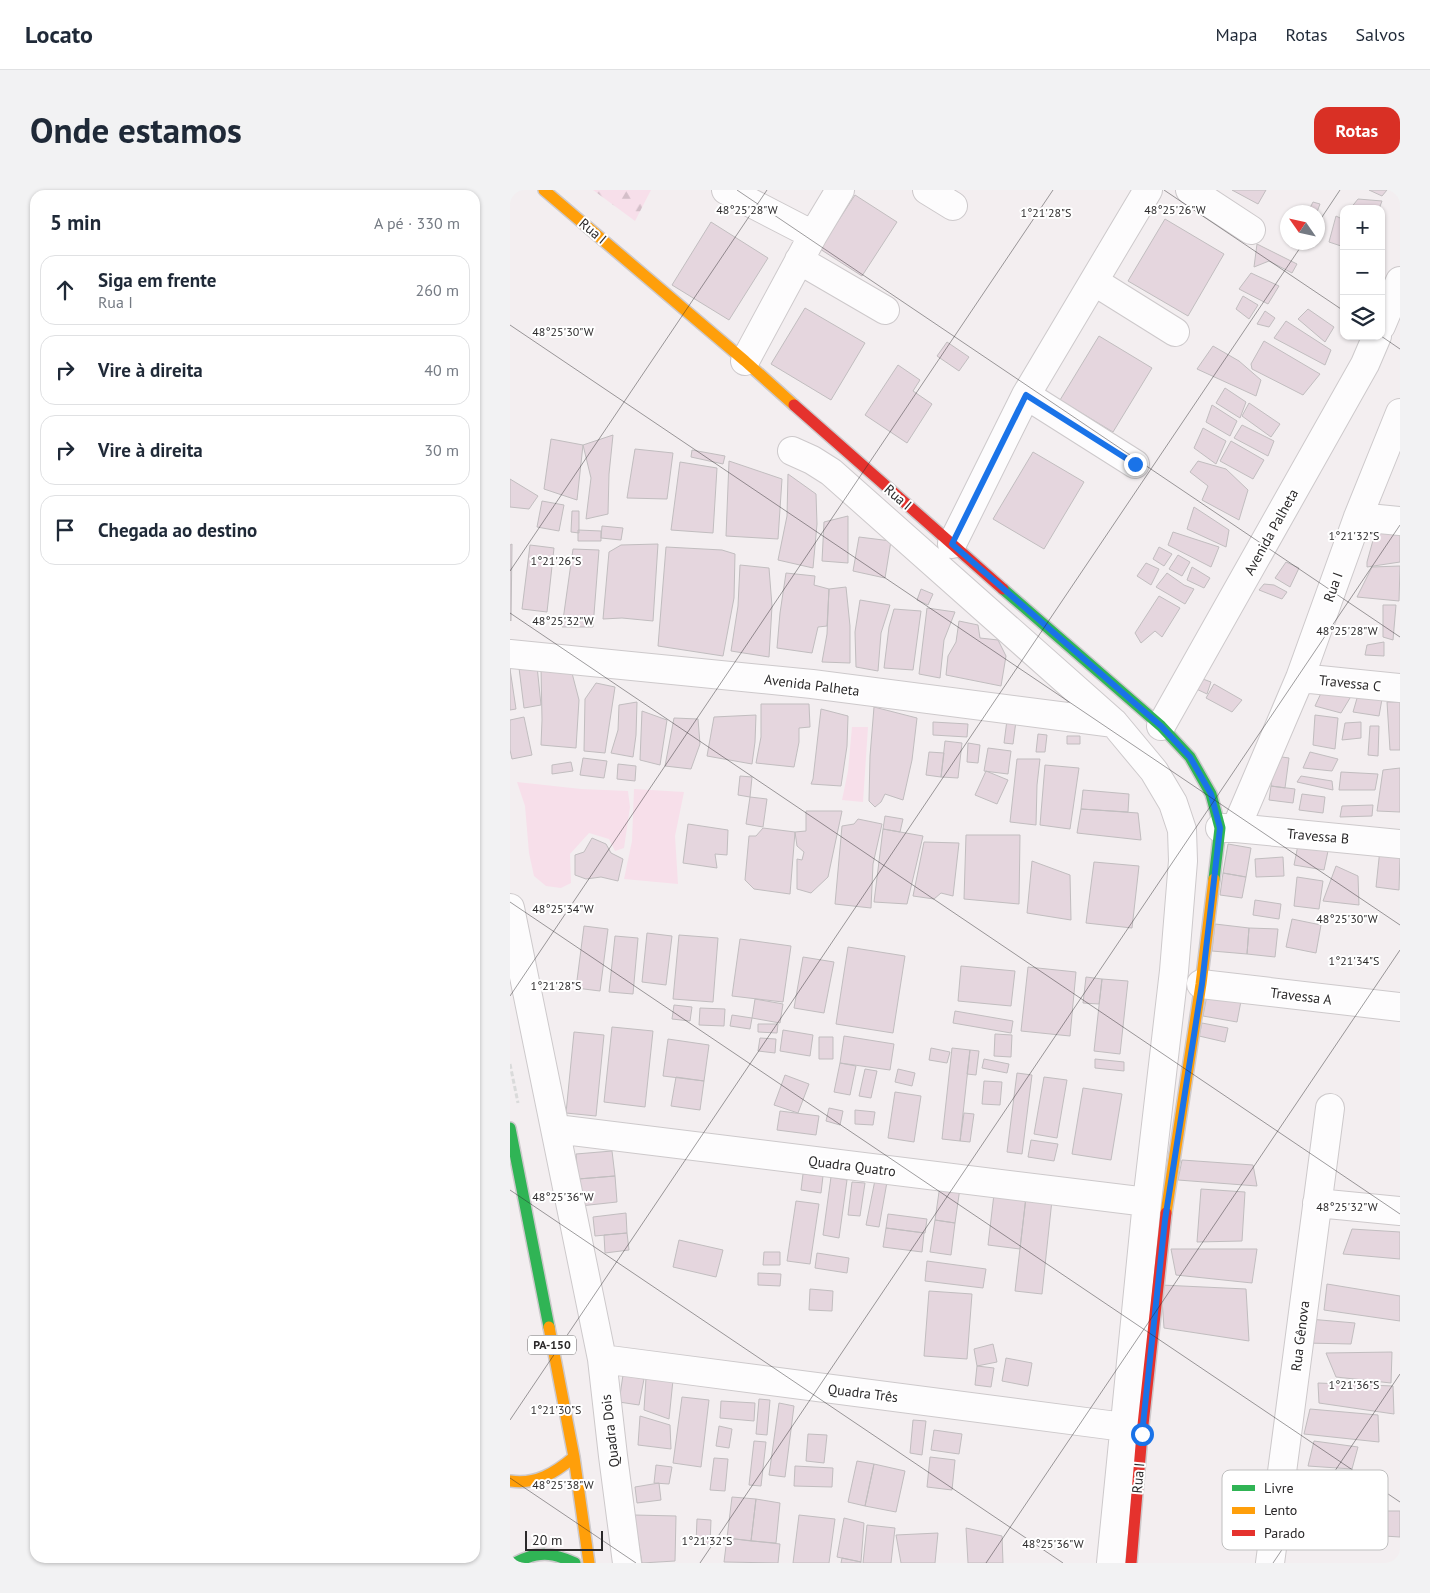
<!DOCTYPE html>
<html lang="pt">
<meta charset="utf-8">
<style>
body{margin:0;font-family:"PT Sans",sans-serif;background:#f2f2f3;color:#1f2937}
.controls{position:absolute;right:15px;top:15px;display:grid;overflow:hidden;border-radius:10px;box-shadow:0 1px 4px #0004}
.controls button{width:45px;height:45px;display:grid;place-items:center;padding:0;border:0;border-bottom:1px solid #e0e1e3;background:#fff;color:#1f2937;font:25px sans-serif}
.compass{position:absolute;left:770px;top:15px;width:45px;height:45px;border-radius:50%;background:#fff;box-shadow:0 1px 4px #0004;rotate:304deg}
.scale{position:absolute;left:15px;bottom:12px;width:78px;box-sizing:border-box;padding-left:5px;border:2px solid #2b292a;border-top:0;font-size:14px;line-height:18px;white-space:nowrap;color:#2b292a;-webkit-text-stroke:4px #fff;paint-order:stroke}
.stop{position:absolute;width:15px;height:15px;margin:-11px;border:4px solid #1a73e8;border-radius:50%;background:#fff}
.stop.end{background:#1a73e8;border-color:#fff;box-shadow:0 1px 5px #0008}
.list{margin:0;padding:0;list-style:none}
h2{display:flex;justify-content:space-between;align-items:center;height:65px;margin:0;padding:0 20px;font-size:21px}
h2 small{font-size:16px;font-weight:400;color:#747a83}
.list li{display:grid;grid-template-columns:32px 1fr auto;gap:15px;align-items:center;box-sizing:border-box;height:70px;margin:0 10px 10px;padding:0 10px;border:1px solid #e0e1e3;border-radius:15px}
.list b{display:block;font-size:19px;white-space:nowrap}
.list p{margin:0;font-size:16px;white-space:nowrap;color:#747a83}
.list em{font-size:16px;font-style:normal;color:#747a83}
.icon{flex:none;width:28px;height:28px;fill:none;stroke:currentColor;stroke-width:2;stroke-linecap:round;stroke-linejoin:round}
.map{position:relative;flex:none;width:890px;height:1373px;overflow:hidden;border-radius:15px}
header{display:flex;align-items:center;gap:30px;box-sizing:border-box;height:70px;padding:0 25px;background:#fff;border-bottom:1px solid #e0e1e3}
header strong{font-size:24px}
nav{display:flex;gap:28px;margin-inline-start:auto;font-size:18px}
.intro{display:flex;align-items:center;justify-content:space-between;box-sizing:border-box;height:120px;padding:0 30px}
h1{margin:0;font-size:35px}
.button{padding:12px 22px;border-radius:15px;background:#d93025;color:#fff;font-size:18px;font-weight:700}
main{display:flex;gap:30px;padding:0 30px}
aside{flex:1;background:#fff;border-radius:15px;box-shadow:0 1px 4px #0004}
.map>svg:first-child{display:block}
.forest{fill:url(#forest-firs)}
.park{fill:#f7dfea}
.building{fill:#e5d6de;stroke:#c1bdbf}
.lines{fill:none;stroke-linecap:round;stroke-linejoin:round}
.street-casing{stroke:#cdc9cb;stroke-width:30}
.fast-casing{stroke:#cdc9cb;stroke-width:14}
.slow-casing{stroke:#cdc9cb;stroke-width:14}
.jam-casing{stroke:#cdc9cb;stroke-width:14}
.path{stroke:#dadada;stroke-width:3;stroke-dasharray:5 2.5;stroke-linecap:butt}
.street{stroke:#fdfcfd;stroke-width:28}
.fast{stroke:#30b455;stroke-width:11}
.slow{stroke:#ff9f0a;stroke-width:11}
.jam{stroke:#e5322d;stroke-width:11}
.route{stroke:#1a73e8;stroke-width:6}
.ticks{fill:none;stroke:#2b292a;stroke-width:1;stroke-opacity:0.45}
.labels{text-anchor:middle;stroke-width:4;stroke-linejoin:round;paint-order:stroke}
.shield{fill:#fff;stroke:#6b696a;stroke-width:1}
.shield-label{font-size:12px;font-weight:bold;fill:#2b292a}
.street-label{font-size:14px;fill:#2b292a;stroke:#fff}
.key{fill:#fff;stroke:#bfbfbf;stroke-width:1}
.key-label{font-size:14px;fill:#2b292a}
.ticks-label{font-size:12px;text-anchor:middle;fill:#2b292a;stroke:#fff;stroke-width:4;stroke-linejoin:round;paint-order:stroke}
</style>
<header>
<strong>Locato</strong>
<nav><a>Mapa</a><a>Rotas</a><a>Salvos</a></nav>
</header>
<div class="intro"><h1>Onde estamos</h1><a class="button">Rotas</a></div>
<main>
<aside>
<h2>5 min<small>A pé · 330 m</small></h2>
<ul class="list">
<li><svg class="icon" aria-label="ahead" viewBox="0 0 24 24"><path d="M12 20V5M6 11l6-6 6 6"/></svg><div><b>Siga em frente</b><p>Rua I</p></div><em>260 m</em></li>
<li><svg class="icon" aria-label="right" viewBox="0 0 24 24"><path d="M7 20v-9h11M14 6l5 5-5 5"/></svg><div><b>Vire à direita</b></div><em>40 m</em></li>
<li><svg class="icon" aria-label="right" viewBox="0 0 24 24"><path d="M7 20v-9h11M14 6l5 5-5 5"/></svg><div><b>Vire à direita</b></div><em>30 m</em></li>
<li><svg class="icon" aria-label="arrive" viewBox="0 0 24 24"><path d="M6 21V4h12l-3 4 3 4H6"/></svg><div><b>Chegada ao destino</b></div></li>
</ul>
</aside>
<div class="map">
<svg width="890" height="1373" viewBox="0 0 890 1373">
<defs>
<pattern id="forest-firs" width="22" height="20" patternUnits="userSpaceOnUse" patternTransform="scale(1.25)"><rect width="22" height="20" fill="#f7dfea"/><path d="M5 1l3.5 6h-7zM16 11l3.5 6h-7z" fill="#d4bfc9"/></pattern>
</defs>
<rect width="100%" height="100%" fill="#f3eef0"/>
<path class="forest" d="M83 0H141L125 31Z"/>
<path class="park" d="M342 537H358L353 612 332 610 338 581Z
M7 592 71 599 118 601 120 617 114 658 105 661 99 649 79 643 60 664 61 693 51 698 36 696 24 686 19 663 15 616Z
M124 599 174 602 165 646 168 694 114 689 122 651Z"/>
<path class="building" d="M722 0H756L748 14Z
M859 0H877L872 6Z
M345 5 387 32 352 86 310 59Z
M848 9 872 11 869 19H840Z
M803 12 810 14 807 22H798Z
M826 26 834 30V57L819 52Z
M655 29 714 64 678 126 618 91Z
M201 32 258 68 219 130 162 95Z
M747 54 787 74 782 83 759 71 744 77Z
M741 83 769 96 758 114 729 99Z
M733 106 748 115 739 129 726 119Z
M295 118 355 153 321 210 261 174Z
M798 119 824 137 815 152 788 129Z
M755 121 765 128 759 137 747 134Z
M776 131 821 160 815 175 764 148Z
M589 146 642 178 603 242 550 210Z
M754 151 810 184 793 205 742 179 741 174Z
M437 152 459 167 449 181 427 166Z
M703 156 729 171 751 190 746 206 687 179Z
M388 175 410 190 403 201 422 214 397 253 355 225Z
M715 198 736 212 730 228 706 213Z
M739 213 770 234 761 247 732 226Z
M702 215 727 231 720 246 696 232Z
M732 235 764 251 758 266 724 248Z
M693 238 716 251 706 274 684 258Z
M103 245 99 284 98 324 76 329 81 288 73 255Z
M41 249 73 255 67 310 34 299Z
M721 251 754 270 743 289 710 271Z
M125 259 163 263 157 309 117 308Z
M182 260 215 266 213 274 181 267Z
M523 262 574 292 534 359 483 329Z
M219 271 272 289 268 349 216 346Z
M688 271 716 279 738 300 729 330 692 310 698 296 680 282Z
M170 272 207 278 203 343 161 340Z
M278 284 306 304 307 334 303 378 268 370 277 326Z
M0 289 28 306 19 319 0 317Z
M32 311 54 315 49 341 27 337Z
M684 317 719 340 716 357 677 339Z
M62 321H69V343L61 342Z
M338 326V373L312 371 314 332Z
M92 336 113 338 111 350 91 348Z
M68 340 91 341V351H68Z
M663 342 709 357 701 377 658 355Z
M865 343 890 344V372L857 377V372Z
M349 347 381 351 375 388 343 381Z
M2 354 1 431 0 430V355Z
M148 354 143 431 112 428 93 429 99 362 111 355Z
M20 355 44 358 37 422 12 419Z
M156 357 212 360 225 364 224 408 213 466 148 456Z
M649 357 662 364 654 376 643 369Z
M63 359 89 360 83 437H52Z
M668 365 680 372 672 386 659 379Z
M776 372 789 378 780 397 765 388Z
M636 373 649 379 641 395 627 386Z
M230 375 259 378 262 416 259 467 221 461 228 416Z
M890 376 889 411 847 407 862 377Z
M682 377 700 388 694 398 677 390Z
M276 383 305 386 304 395 319 399 317 436 308 437 302 463 267 458 270 423Z
M657 383 674 395 684 399 675 414 646 397Z
M754 394 764 395 777 402 772 409 749 400Z
M336 397 340 436V473L312 472 317 444 319 399Z
M411 399 423 404 418 415 407 410Z
M649 406 670 418 652 447 645 441 631 453 625 443Z
M350 410 380 415 371 443 368 481 346 477 345 442Z
M873 415H886L883 450 873 447Z
M417 418 445 422 434 450 430 488 409 484Z
M384 419 411 421 403 480 374 478 379 437Z
M449 431 468 435 470 448 488 450 496 466 491 496 436 485 438 466 446 452Z
M874 452V466L855 465 857 455Z
M27 476 31 515 14 518 9 478Z
M31 478 62 483 69 510 66 558 31 555 32 530Z
M0 479 6 519 0 520Z
M682 485 701 492 697 504 678 495Z
M86 493 105 497 95 563 74 561 75 509Z
M704 494 732 510 722 522 696 508Z
M850 498 872 509 869 526 843 522Z
M812 501 843 503 831 523 805 516Z
M127 512 126 545 123 567 101 563 108 540 109 515Z
M877 512H890V560H880Z
M251 514H299L300 537 289 538V552L284 577 246 573 251 547Z
M364 517 407 528 402 570 393 610 375 604 371 612 365 617 359 611 360 566Z
M311 519 338 526 337 556 331 596 301 594 303 589Z
M132 521 157 530 150 575 130 570Z
M246 525 245 552 242 574 197 566 204 527Z
M805 525 828 528 825 559 803 555Z
M14 527 22 565 2 569 0 560V530Z
M164 528 188 529 190 554 181 579 155 576Z
M497 530 506 531 503 554 494 553Z
M423 532 458 534 457 547 423 545Z
M851 532V548L832 550 835 533Z
M860 536H869L868 566 858 565Z
M528 544 537 545 535 562H526Z
M557 546H570V554H557Z
M435 551 452 553 448 588 431 587Z
M458 553 470 555 468 573 457 572Z
M478 558 501 561 498 584 474 581Z
M419 562 434 563 431 587 416 585Z
M800 562 828 569 822 581 793 578Z
M765 566 779 568 775 598 761 596Z
M73 568 97 571 94 588 70 585Z
M507 569H530L527 595 526 635 500 632Z
M61 572 63 581 42 584V575Z
M108 574 126 576 125 591 107 589Z
M535 575 569 578 560 639 530 635Z
M890 578V622L867 621 873 580Z
M476 581 498 590 487 614 465 605Z
M831 582 868 584 865 600H829Z
M230 586 242 587 240 607 228 605Z
M791 586 822 591 823 600 787 592Z
M761 596 785 599 783 613 759 610Z
M573 600 619 604 618 622 571 619Z
M792 604 815 607 813 623 789 620Z
M240 607 257 609 253 637 236 634Z
M863 615 862 626 830 627 832 616Z
M571 619 628 623 631 650 567 643Z
M296 621H332L318 687 301 703 287 699V669L292 670 294 662 287 656 285 642 296 641Z
M375 626 393 629 390 642 373 639Z
M348 629 372 634 363 674 361 718 325 714 332 636 344 634Z
M178 634 218 640 217 665 205 664 207 678 173 673Z
M253 638 285 642 280 704 244 699 235 690 239 646H246Z
M373 639 413 646 397 714 364 712Z
M456 645H510L509 714 454 709Z
M82 648 96 654 101 663 113 669 108 691 91 687 76 689 65 685V665L74 662Z
M414 652 449 653 443 706 431 703 424 709 403 706Z
M718 654 741 658 736 687 713 683Z
M788 655 818 661 814 680 784 675Z
M870 659 890 666 889 700 866 697Z
M773 667 774 686 746 687 745 669Z
M522 671 560 685 561 730 517 723Z
M584 672 629 676 622 738 576 733Z
M826 676 848 686 849 715 813 711Z
M713 683 736 687 732 708 710 705Z
M787 687 813 691 809 719 784 716Z
M745 710 771 714 769 729 743 725Z
M782 729 811 735 806 763 776 757Z
M705 734 739 738 737 764 702 761Z
M74 736 98 739 90 801 66 798Z
M739 738 768 739 765 767 737 764Z
M137 743 162 746 156 795 132 792Z
M169 745 208 748 203 812 163 809Z
M105 746 128 748 123 804 99 802Z
M230 749 281 756 273 812 222 806Z
M338 757 395 766 383 843 326 834Z
M293 767 324 772 314 823 284 818Z
M451 776 505 781 501 816 448 811Z
M518 777 566 782 560 846 511 841Z
M576 787 592 789 589 814 573 813Z
M592 789 618 791 610 864 584 861Z
M697 805 731 811 727 832 693 826Z
M245 809 273 814 270 833 242 828Z
M164 815 182 817 180 831 162 829Z
M190 818 215 819 214 836 189 835Z
M445 821 503 831 501 843 443 833Z
M222 825 242 828 240 839 220 836Z
M692 833 718 838 715 852 689 846Z
M248 834H268L267 843 248 842Z
M102 837 143 841 135 917 94 912Z
M273 840 303 845 300 866 270 861Z
M64 842 94 845 86 926 56 923Z
M485 844 502 845 501 867 484 866Z
M334 846 384 854 380 880 330 873Z
M309 847H323V869H309Z
M250 848 266 849 265 863 248 861Z
M158 849 199 855 194 891 153 886Z
M421 858 440 862 437 873 419 870Z
M442 858 460 860 450 951 432 949Z
M460 860 469 861 466 885 457 884Z
M474 869 499 874 497 883 472 878Z
M585 869 614 872V881L585 878Z
M330 873 346 876 340 905 324 902Z
M355 879 367 881 361 908 349 906Z
M388 879 405 883 402 896 385 892Z
M507 883 522 885 512 964 497 962Z
M275 885 299 894 288 923 264 915Z
M166 887 194 891 190 920 161 916Z
M534 887 557 890 547 948 524 944Z
M474 891 492 892 490 915 472 914Z
M573 898 612 904 601 970 562 964Z
M385 902 411 906 404 952 378 948Z
M319 918 333 921 330 935 316 931Z
M345 920 365 922 363 935 345 934Z
M270 921 309 926 306 945 267 940Z
M454 923 464 924 460 952 450 951Z
M521 950 548 954 544 971 518 967Z
M102 961 105 986 68 989 66 964Z
M672 970 743 975 747 996 668 990Z
M293 984 313 986 311 1003 291 1000Z
M105 986 107 1012 70 1016 68 989Z
M321 987 337 990 329 1048 313 1045Z
M365 990 377 992 369 1037 356 1035Z
M342 992 355 993 350 1026 338 1025Z
M430 995 450 998 445 1033 425 1030Z
M691 999 735 1002 732 1051 687 1052Z
M484 1004 516 1007 510 1059 478 1055Z
M516 1007 542 1010 532 1104 505 1101Z
M286 1011 309 1014 300 1074 277 1071Z
M116 1023 117 1043 85 1046 83 1027Z
M378 1024 417 1029 415 1043 376 1038Z
M425 1030 445 1033 441 1065 420 1062Z
M376 1038 414 1043 412 1062 373 1057Z
M842 1039 890 1042V1069L833 1064Z
M117 1043 119 1060 95 1063 94 1045Z
M169 1050 213 1060 206 1087 163 1077Z
M661 1059H747L742 1093 666 1085Z
M254 1062H270V1075H253Z
M307 1063 339 1068 337 1083 305 1078Z
M417 1071 476 1079 473 1098 415 1091Z
M248 1083 271 1084 270 1096 248 1095Z
M817 1094 890 1106V1131L814 1120Z
M651 1095 736 1099 739 1151 654 1138Z
M300 1099 323 1101 322 1121 299 1120Z
M419 1101 462 1104 457 1169 414 1166Z
M799 1129 845 1133 841 1154 795 1153Z
M483 1154 487 1172 467 1176 464 1159Z
M882 1162 881 1193 826 1187 816 1163Z
M496 1168 522 1173 518 1196 492 1191Z
M467 1176 484 1178 481 1197 465 1195Z
M113 1185 134 1189 129 1215 109 1212Z
M136 1188 163 1190 159 1229 134 1220Z
M808 1193 883 1196 884 1224 809 1213Z
M172 1207 199 1210 191 1277 163 1273Z
M249 1209 260 1210 257 1245 246 1244Z
M211 1211 245 1213 244 1231 210 1228Z
M269 1213 284 1216 275 1287 259 1285Z
M800 1219 868 1225 869 1252 794 1244Z
M130 1226 160 1235 161 1259 128 1255Z
M403 1230 416 1231 412 1265 400 1263Z
M209 1236 222 1239 219 1258 206 1256Z
M424 1240 452 1244 449 1264 421 1260Z
M298 1244 317 1245 314 1273 296 1271Z
M244 1251 256 1252 251 1296 239 1295Z
M804 1251 848 1257 842 1279 798 1276Z
M420 1267 445 1270 442 1300 417 1297Z
M204 1268 218 1269 215 1301 200 1300Z
M347 1271 364 1274 355 1316 338 1312Z
M364 1274 395 1281 386 1322 355 1316Z
M146 1275 162 1277 159 1294 144 1293Z
M285 1276 323 1278 322 1297 284 1296Z
M786 1280 863 1292 862 1312 786 1301Z
M149 1293 151 1310 127 1313 125 1297Z
M222 1307 246 1309 241 1351 217 1348Z
M246 1309 270 1313 266 1353 241 1351Z
M876 1321H890V1347L874 1346Z
M124 1325 166 1326 165 1371 132 1373Z
M289 1325 325 1329 319 1373H283Z
M334 1328 354 1333 351 1372 327 1367Z
M187 1329 201 1330 200 1354 186 1353Z
M357 1335 385 1338 381 1373H353Z
M456 1338 492 1346 493 1373H458Z
M428 1343 425 1373H391L386 1345Z
M217 1348 270 1354 268 1373 214 1372Z
M332 1368 351 1372V1373H331Z"/>
<g class="lines">
<g class="street-casing">
<path id="street" d="M216 0 303 45
M417 0 443 16
M680 0 741 40
M289 70 375 120
M585 92 665 142
M871 136 890 91
M235 171 303 45 330 0
M516 205 625 274
M282 261 302 270 321 282 604 533 644 581 663 613 672 640 673 671 664 781 637 1012 601 1373
M848 327 890 331
M442 354 516 205 638 0
M0 464 302 494 604 533
M790 488 890 498
M651 536 855 174 867 146
M710 638H726L790 488 848 327 890 223
M726 638 890 654
M0 718 92 1169 103 1266 117 1373
M691 794 890 817
M46 939 637 1012
M807 1013 890 1021
M92 1169 614 1237
M760 1373 820 918"/>
</g>
<g class="fast-casing">
<path id="fast" d="M493 399 651 536 680 567 701 604 710 638 704 689
M0 938 39 1137
M5 1373C28 1361 42 1362 65 1373"/>
</g>
<g class="slow-casing">
<path id="slow" d="M34 0 235 171 284 215
M656 1023 691 794 704 689
M39 1137 64 1267 79 1373
M0 1291C26 1295 45 1283 64 1267"/>
</g>
<g class="jam-casing">
<path id="jam" d="M284 215 493 399
M621 1373 632 1244 656 1023"/>
</g>
<path class="path" d="M0 874 8 913"/>
<use href="#street" class="street"/>
<use href="#fast" class="fast"/>
<use href="#slow" class="slow"/>
<use href="#jam" class="jam"/>
</g>
<g class="lines">
<path class="route" d="M625 274 516 205 442 354 651 536 680 567 701 604 710 638 692 794 655 1030 632 1244"/>
</g>
<path class="ticks" d="M227 0 890 447M654 0 834 121M808 33 830 0M0 135 890 735M871 146 890 159M0 381 257 0M0 423 890 1024M0 712 890 1312M0 806 543 0M0 1000 553 1373M0 1230 794 52M0 1288 126 1373M190 1373 890 335M476 1373 890 760M763 1373 890 1184"/>
<g class="labels">
<rect class="shield" x="18" y="1145.5" width="48" height="19" rx="4"/>
<g class="shield-label">
<text x="42" y="1159">PA-150</text>
</g>
<g class="street-label">
<text transform="translate(83 41) rotate(40)" y="5">Rua I</text>
<text transform="translate(388 307) rotate(41)" y="5">Rua I</text>
<text transform="translate(761 342) rotate(-61)" y="5">Avenida Palheta</text>
<text transform="translate(823 397) rotate(-70)" y="5">Rua I</text>
<text transform="translate(840 493) rotate(6)" y="5">Travessa C</text>
<text transform="translate(302 495) rotate(7)" y="5">Avenida Palheta</text>
<text transform="translate(808 646) rotate(5)" y="5">Travessa B</text>
<text transform="translate(791 806) rotate(7)" y="5">Travessa A</text>
<text transform="translate(342 976) rotate(7)" y="5">Quadra Quatro</text>
<text transform="translate(790 1146) rotate(-83)" y="5">Rua Gênova</text>
<text transform="translate(353 1203) rotate(7)" y="5">Quadra Três</text>
<text transform="translate(100 1241) rotate(-97)" y="5">Quadra Dois</text>
<text transform="translate(628 1288) rotate(-85)" y="5">Rua I</text>
</g>
</g>
<rect x="712" y="1280" width="166" height="80" rx="8" class="key"/>
<rect x="722" y="1295" width="23" height="6" fill="#30b455"/>
<rect x="722" y="1317" width="23" height="7" fill="#ff9f0a"/>
<rect x="722" y="1340" width="23" height="6" fill="#e5322d"/>
<g class="key-label">
<text x="754" y="1303">Livre</text>
<text x="754" y="1325">Lento</text>
<text x="754" y="1348">Parado</text>
</g>
<g class="ticks-label">
<text x="237" y="24">48°25'28"W</text>
<text x="665" y="24">48°25'26"W</text>
<text x="536" y="27">1°21'28"S</text>
<text x="53" y="146">48°25'30"W</text>
<text x="844" y="350">1°21'32"S</text>
<text x="46" y="375">1°21'26"S</text>
<text x="53" y="435">48°25'32"W</text>
<text x="837" y="445">48°25'28"W</text>
<text x="53" y="723">48°25'34"W</text>
<text x="837" y="733">48°25'30"W</text>
<text x="844" y="775">1°21'34"S</text>
<text x="46" y="800">1°21'28"S</text>
<text x="53" y="1011">48°25'36"W</text>
<text x="837" y="1021">48°25'32"W</text>
<text x="844" y="1199">1°21'36"S</text>
<text x="46" y="1224">1°21'30"S</text>
<text x="53" y="1299">48°25'38"W</text>
<text x="197" y="1355">1°21'32"S</text>
<text x="543" y="1358">48°25'36"W</text>
</g>
</svg>
<div class="controls">
<button>+</button>
<button>−</button>
<button><svg class="icon" aria-label="layers" viewBox="0 0 24 24"><path d="M12 4l9 5-9 5-9-5zM3 14l9 5 9-5"/></svg></button>
</div>
<svg class="compass" viewBox="-18 -18 36 36"><path d="M0-13l5 13h-10z" fill="#e53935"/><path d="M0 13l5-13h-10z" fill="#747a83"/></svg>
<div class="scale">20 m</div>
<div class="stop" style="left:632px;top:1244px"></div>
<div class="stop end" style="left:625px;top:274px"></div>
</div>
</main>
